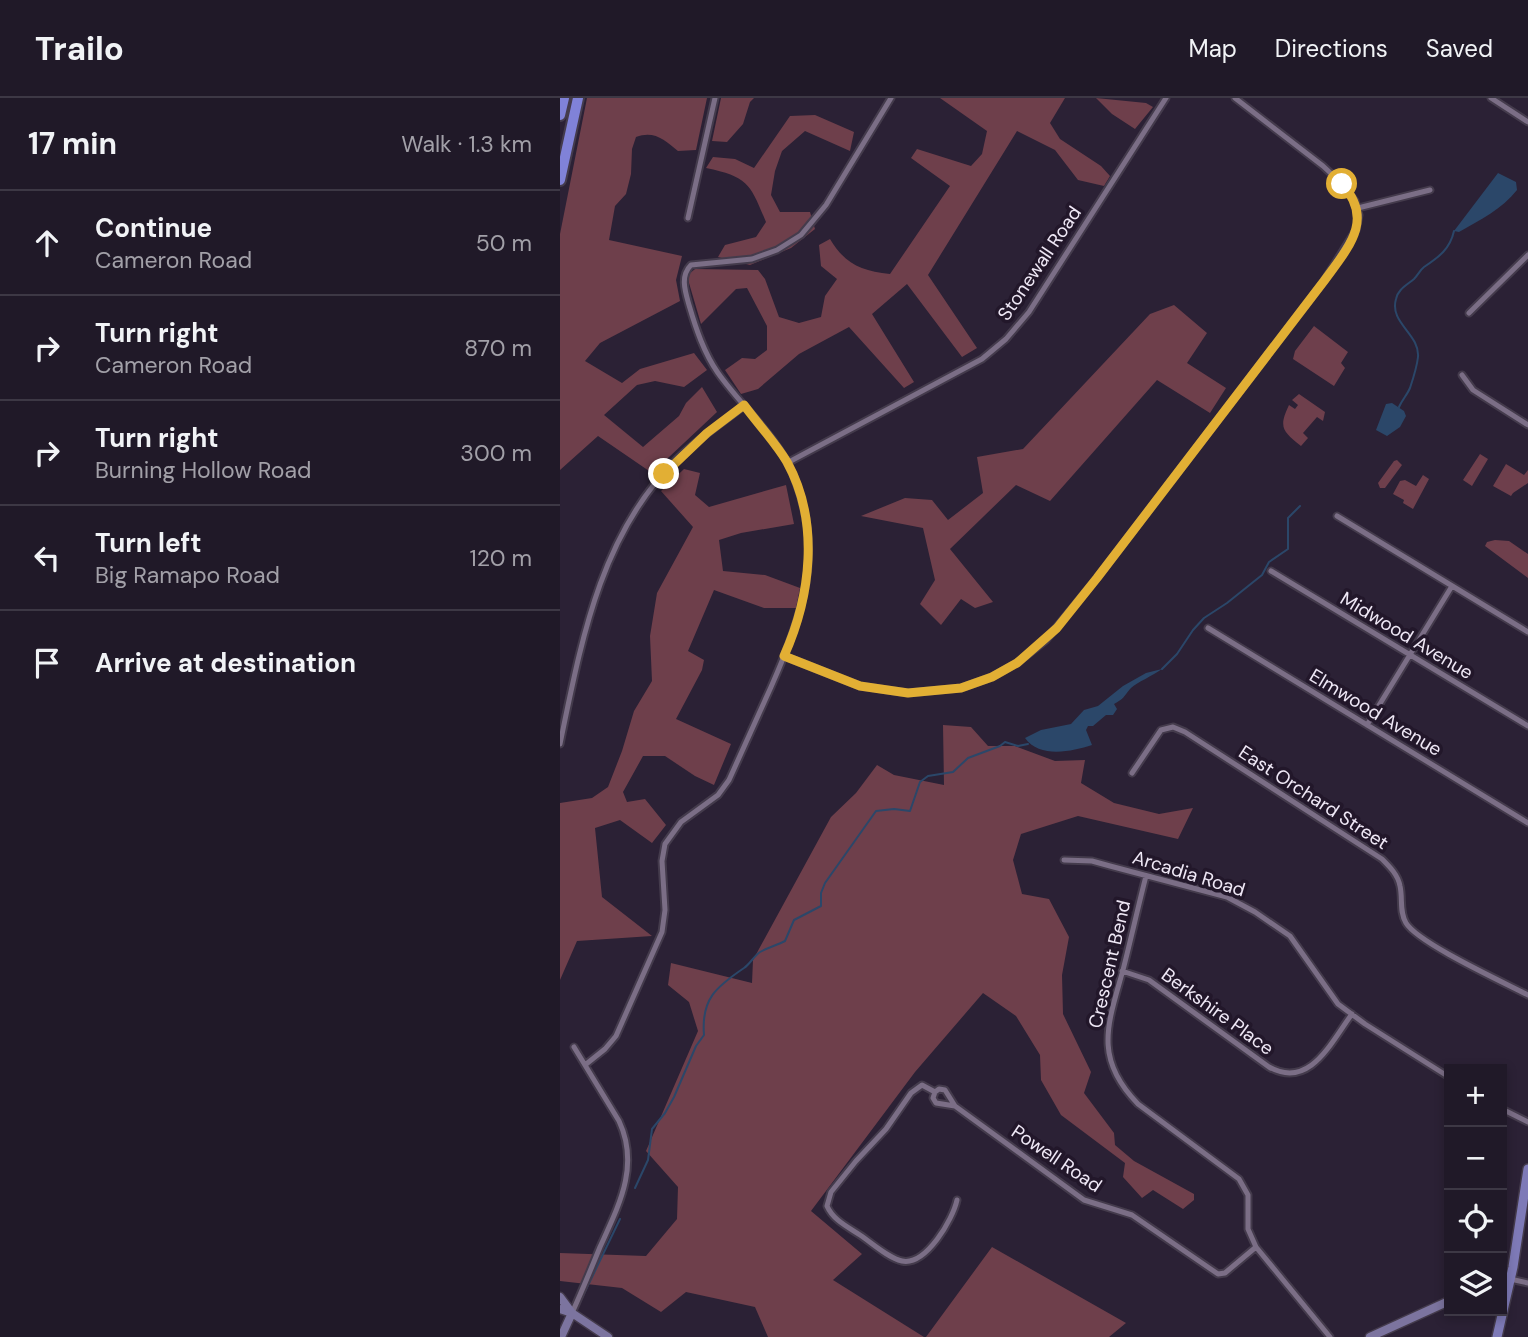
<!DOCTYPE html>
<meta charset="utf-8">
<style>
body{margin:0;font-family:"DM Sans",sans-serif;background:#282230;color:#f1f3f6}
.controls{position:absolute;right:21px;bottom:21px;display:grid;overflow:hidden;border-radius:0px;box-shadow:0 4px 10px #0003}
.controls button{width:63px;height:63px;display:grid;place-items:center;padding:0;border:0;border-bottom:2px solid #3d3845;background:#201928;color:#f1f3f6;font:35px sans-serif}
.stop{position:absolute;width:21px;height:21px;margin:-16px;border:5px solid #e2af34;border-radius:50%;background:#fff}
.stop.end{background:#e2af34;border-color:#fff;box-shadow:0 2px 7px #0008}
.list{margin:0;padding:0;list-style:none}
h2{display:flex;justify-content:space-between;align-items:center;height:91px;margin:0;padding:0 28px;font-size:30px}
h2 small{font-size:23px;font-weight:400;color:#a2a0a8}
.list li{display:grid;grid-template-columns:46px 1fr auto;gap:21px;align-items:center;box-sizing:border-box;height:105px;padding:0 28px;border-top:2px solid #3d3845}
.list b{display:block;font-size:26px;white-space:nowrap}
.list p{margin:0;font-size:23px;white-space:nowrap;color:#a2a0a8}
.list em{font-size:23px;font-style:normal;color:#a2a0a8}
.icon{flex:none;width:38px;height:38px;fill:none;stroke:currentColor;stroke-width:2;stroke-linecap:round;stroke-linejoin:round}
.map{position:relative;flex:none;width:968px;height:1239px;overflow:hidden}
header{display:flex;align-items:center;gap:42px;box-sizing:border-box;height:98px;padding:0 35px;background:#201928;border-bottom:2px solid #3d3845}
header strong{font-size:33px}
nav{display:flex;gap:38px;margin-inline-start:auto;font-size:24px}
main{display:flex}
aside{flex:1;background:#201928}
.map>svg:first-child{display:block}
.green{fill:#6e3f4c}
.forest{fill:#6e3f4b}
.water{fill:#2b4769}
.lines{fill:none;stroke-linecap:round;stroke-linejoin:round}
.stream{stroke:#2b4769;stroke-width:2}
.street-casing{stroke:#443b4c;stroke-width:9}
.secondary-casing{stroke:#443b4c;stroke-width:11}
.primary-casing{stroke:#443b4c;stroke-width:12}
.highway-casing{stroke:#443b4c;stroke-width:14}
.street{stroke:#7b6e86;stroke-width:5}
.secondary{stroke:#7c749f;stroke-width:8}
.primary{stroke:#7e7ab7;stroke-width:9}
.highway{stroke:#8082d8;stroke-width:10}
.route{stroke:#e2af34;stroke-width:9}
.labels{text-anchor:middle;stroke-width:7;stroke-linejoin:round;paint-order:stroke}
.street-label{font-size:19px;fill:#efe8f6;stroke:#22172a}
</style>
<header>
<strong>Trailo</strong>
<nav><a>Map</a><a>Directions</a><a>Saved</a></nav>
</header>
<main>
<aside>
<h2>17 min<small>Walk · 1.3 km</small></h2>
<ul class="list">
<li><svg class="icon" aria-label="ahead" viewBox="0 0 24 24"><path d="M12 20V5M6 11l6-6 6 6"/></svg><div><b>Continue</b><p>Cameron Road</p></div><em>50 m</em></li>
<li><svg class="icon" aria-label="right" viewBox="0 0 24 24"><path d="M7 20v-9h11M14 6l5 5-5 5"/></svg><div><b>Turn right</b><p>Cameron Road</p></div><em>870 m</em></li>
<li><svg class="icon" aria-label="right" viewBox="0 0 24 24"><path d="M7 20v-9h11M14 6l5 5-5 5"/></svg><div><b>Turn right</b><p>Burning Hollow Road</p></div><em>300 m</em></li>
<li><svg class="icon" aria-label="left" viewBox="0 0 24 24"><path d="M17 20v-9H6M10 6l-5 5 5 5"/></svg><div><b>Turn left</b><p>Big Ramapo Road</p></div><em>120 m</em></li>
<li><svg class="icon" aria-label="arrive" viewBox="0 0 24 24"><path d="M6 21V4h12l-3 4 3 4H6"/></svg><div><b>Arrive at destination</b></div></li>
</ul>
</aside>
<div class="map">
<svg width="968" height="1239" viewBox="0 0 968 1239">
<rect width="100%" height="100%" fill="#2b2135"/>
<path class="green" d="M754 228 788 254 781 265 785 270 774 288 733 261 735 253Z
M739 296 765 314 763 323 757 319 743 335 748 340 741 348C723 333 718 330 729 307L735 311 738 307 732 302Z
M920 356 928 361 912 388 903 382Z
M837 362 842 367 825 390H820L818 385 834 363Z
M946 366 964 377 968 372V385L953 395 951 398 933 388Z
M863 377 869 381 853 411 843 405 844 402 833 396 840 383 845 382 856 388Z
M935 442 949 443 968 456V480L925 448 927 444Z"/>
<path class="forest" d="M27 0H147L136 52 118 53C105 42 94 32 76 39L72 51 71 76 66 96 55 108 49 142 122 158 116 182 120 203 40 245 25 263 62 285 80 271 134 255 147 272 124 289 95 283 77 287 44 317 83 349 119 318 126 305 142 289 157 314 92 375 38 338 0 372V136Z
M161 0H194L190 4 183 26 167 44 152 43Z
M380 0H505L490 25 500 41 541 68 550 78 544 88 518 82 495 52 457 33 368 177 417 250 402 259 347 186 312 216 354 284 344 290 289 229 239 256 198 291 181 296 165 272 182 260 195 261 207 252V228L187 190 176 191 141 226 129 185V176L135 171 198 172 205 181 219 219 239 225 261 219 265 198 277 181 261 168 259 147 270 141C285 166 301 173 330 176L390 88 351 60 357 51 411 68 422 56 427 33Z
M536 0 586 5 593 9 575 31 552 16Z
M255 17 294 34 290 53 245 33 222 53 215 73 211 97 220 114H250L255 131 231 150 190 167 158 159 165 147 196 139 206 124C190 86 189 79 146 70L153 59 175 61 194 70 230 18Z
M614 207 647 235 627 265 666 290 650 315 597 282 490 403 456 387 390 451 433 504 415 510 401 501 381 527 360 506 375 482 363 430 301 418 345 400 372 402 388 422 423 395 417 359 463 351 590 216Z
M124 371 140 375 135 397 149 409 226 387 234 426 181 435 159 442 163 473 205 477 240 490 236 510H204L154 492 128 553 144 562 142 572 116 621 171 646 154 687 135 678 105 658H83L63 694 67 704 85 701 106 727 92 745 60 722 35 730 42 799 92 838 17 843 0 882V705L32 700 48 689 62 653 74 613 92 583 90 538 97 495 133 429 101 393Z
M383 627 411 629 428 648H455L495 663 525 662 521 685 554 705 599 716 633 710 618 741 518 718 461 736 453 762 462 796 489 801 509 839 502 877 503 916 531 974 524 995 554 1035 555 1047 574 1063 634 1096V1102L623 1111 593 1092 582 1100 563 1079 565 1065 501 1017 481 982 480 957 456 918 423 895 355 974 251 1113 302 1156 273 1182 364 1239H208L195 1209 126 1194 101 1214 62 1190 0 1183V1155L86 1158 117 1121 118 1089 86 1053 138 933 129 904 108 887 111 865 192 885 193 862 271 719 296 695 317 667 334 677 384 687Z
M432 1149 566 1225 549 1239H366Z"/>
<path class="water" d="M938 75 956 84 957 92C942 111 920 122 899 134L894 133Z
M832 305 844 313 846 318 840 329 827 338 816 332 826 306Z
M602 571C594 577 576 585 571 590 563 599 565 600 554 606L557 611 553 617H546L533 628H528L526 632 532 647C511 654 479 660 465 640L481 632 511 626 524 612 538 608 563 588 586 575Z"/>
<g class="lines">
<path class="stream" d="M839 309C842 302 847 297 850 290 853 281 857 268 858 259 860 236 829 225 836 201 838 191 847 187 854 181 858 177 860 172 864 169 879 159 890 151 894 133
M602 571 617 556 633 532 644 520 667 505 702 477 709 464 728 451V420L740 408
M75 1090 88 1062 92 1031 105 1015 114 999 136 948 144 937C141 901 156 889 184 870 190 866 194 858 200 854 207 850 217 847 225 843L234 822 261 808V795L265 785 316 713 334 711 350 713 360 684 368 678 393 674 408 660 440 648 445 644 458 648 468 646
M19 1206 60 1121"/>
<g class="street-casing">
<path id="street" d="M931 0 968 24
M798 110 870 92
M128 120 155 0
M909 215 968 157
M902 277 913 292 968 327
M227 365 422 261 446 241 469 214 606 0
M777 418 968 534
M711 473 968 628
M648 530 968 725
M224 558 300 588 348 595 401 590 432 579 457 565 486 542 537 480 764 183 796 132 799 117 795 103 778 82 763 68 675 0
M807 627 892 488
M0 646C21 545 40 436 117 361 138 341 161 325 184 308
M572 675 601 632 613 629 625 634 822 761C830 769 838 777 840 788 843 801 839 813 846 825 858 845 943 884 968 897
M504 762 532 763 550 768 667 799 695 814 730 838 778 906 805 926 889 979
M586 778C578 809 571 841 563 872 548 926 533 960 578 1006L679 1081 688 1097V1131L696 1149 770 1239
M562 873 589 882 709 969C750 992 771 944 792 916
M25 967 45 951 56 938 102 834 105 812 102 763 105 746 121 724 158 697 169 682C183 651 197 620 211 589 242 518 265 456 234 379 218 339 182 309 158 275 144 255 136 231 129 207 125 193 120 178 131 167L192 161 217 152 241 137 266 107 331 0
M375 994 362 987 351 995 326 1031 296 1063 271 1094 267 1108C273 1122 288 1129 300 1137 312 1145 328 1160 342 1163 366 1168 393 1121 397 1102
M395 1008 376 1005 373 1000 375 994 379 991 385 992 395 1008 524 1102 572 1117 658 1176 665 1175 696 1149
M942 1011 968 1024
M950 1181 968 1185
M12 1215C22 1193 31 1171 40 1149 59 1107 80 1068 59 1023L14 949"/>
</g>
<g class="secondary-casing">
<path id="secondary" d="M0 1199 12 1215
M0 1211 12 1215 48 1239
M1 1239 12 1215
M810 1239 889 1203"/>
</g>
<g class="primary-casing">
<path id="primary" d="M937 1239 953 1169 968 1071"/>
</g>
<g class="highway-casing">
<path id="highway" d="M0 17 4 0
M0 82 18 0"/>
</g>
<use href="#street" class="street"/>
<use href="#secondary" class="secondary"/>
<use href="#primary" class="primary"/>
<use href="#highway" class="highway"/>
</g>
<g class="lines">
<path class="route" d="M104 376 147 335 184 307C198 326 215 344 227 364 260 424 251 498 224 558L300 588 348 595 401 590 432 579 457 565 497 530 537 480 764 183C788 150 815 122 782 86"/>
</g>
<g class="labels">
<g class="street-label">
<text transform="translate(479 165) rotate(-56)" y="7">Stonewall Road</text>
<text transform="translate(847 537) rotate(31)" y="7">Midwood Avenue</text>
<text transform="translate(816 614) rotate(31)" y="7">Elmwood Avenue</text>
<text transform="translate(754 699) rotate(33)" y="7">East Orchard Street</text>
<text transform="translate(629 775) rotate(17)" y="7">Arcadia Road</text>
<text transform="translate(549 866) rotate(-77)" y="7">Crescent Bend</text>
<text transform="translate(658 913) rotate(36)" y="7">Berkshire Place</text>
<text transform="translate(497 1060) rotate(34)" y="7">Powell Road</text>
</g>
</g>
</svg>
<div class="controls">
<button>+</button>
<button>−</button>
<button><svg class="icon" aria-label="locate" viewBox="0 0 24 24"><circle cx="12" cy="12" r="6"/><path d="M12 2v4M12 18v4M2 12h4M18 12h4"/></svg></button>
<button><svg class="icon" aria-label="layers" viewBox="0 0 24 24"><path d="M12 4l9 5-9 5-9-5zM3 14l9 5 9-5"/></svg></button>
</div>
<div class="stop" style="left:782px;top:86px"></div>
<div class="stop end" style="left:104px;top:376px"></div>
</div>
</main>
